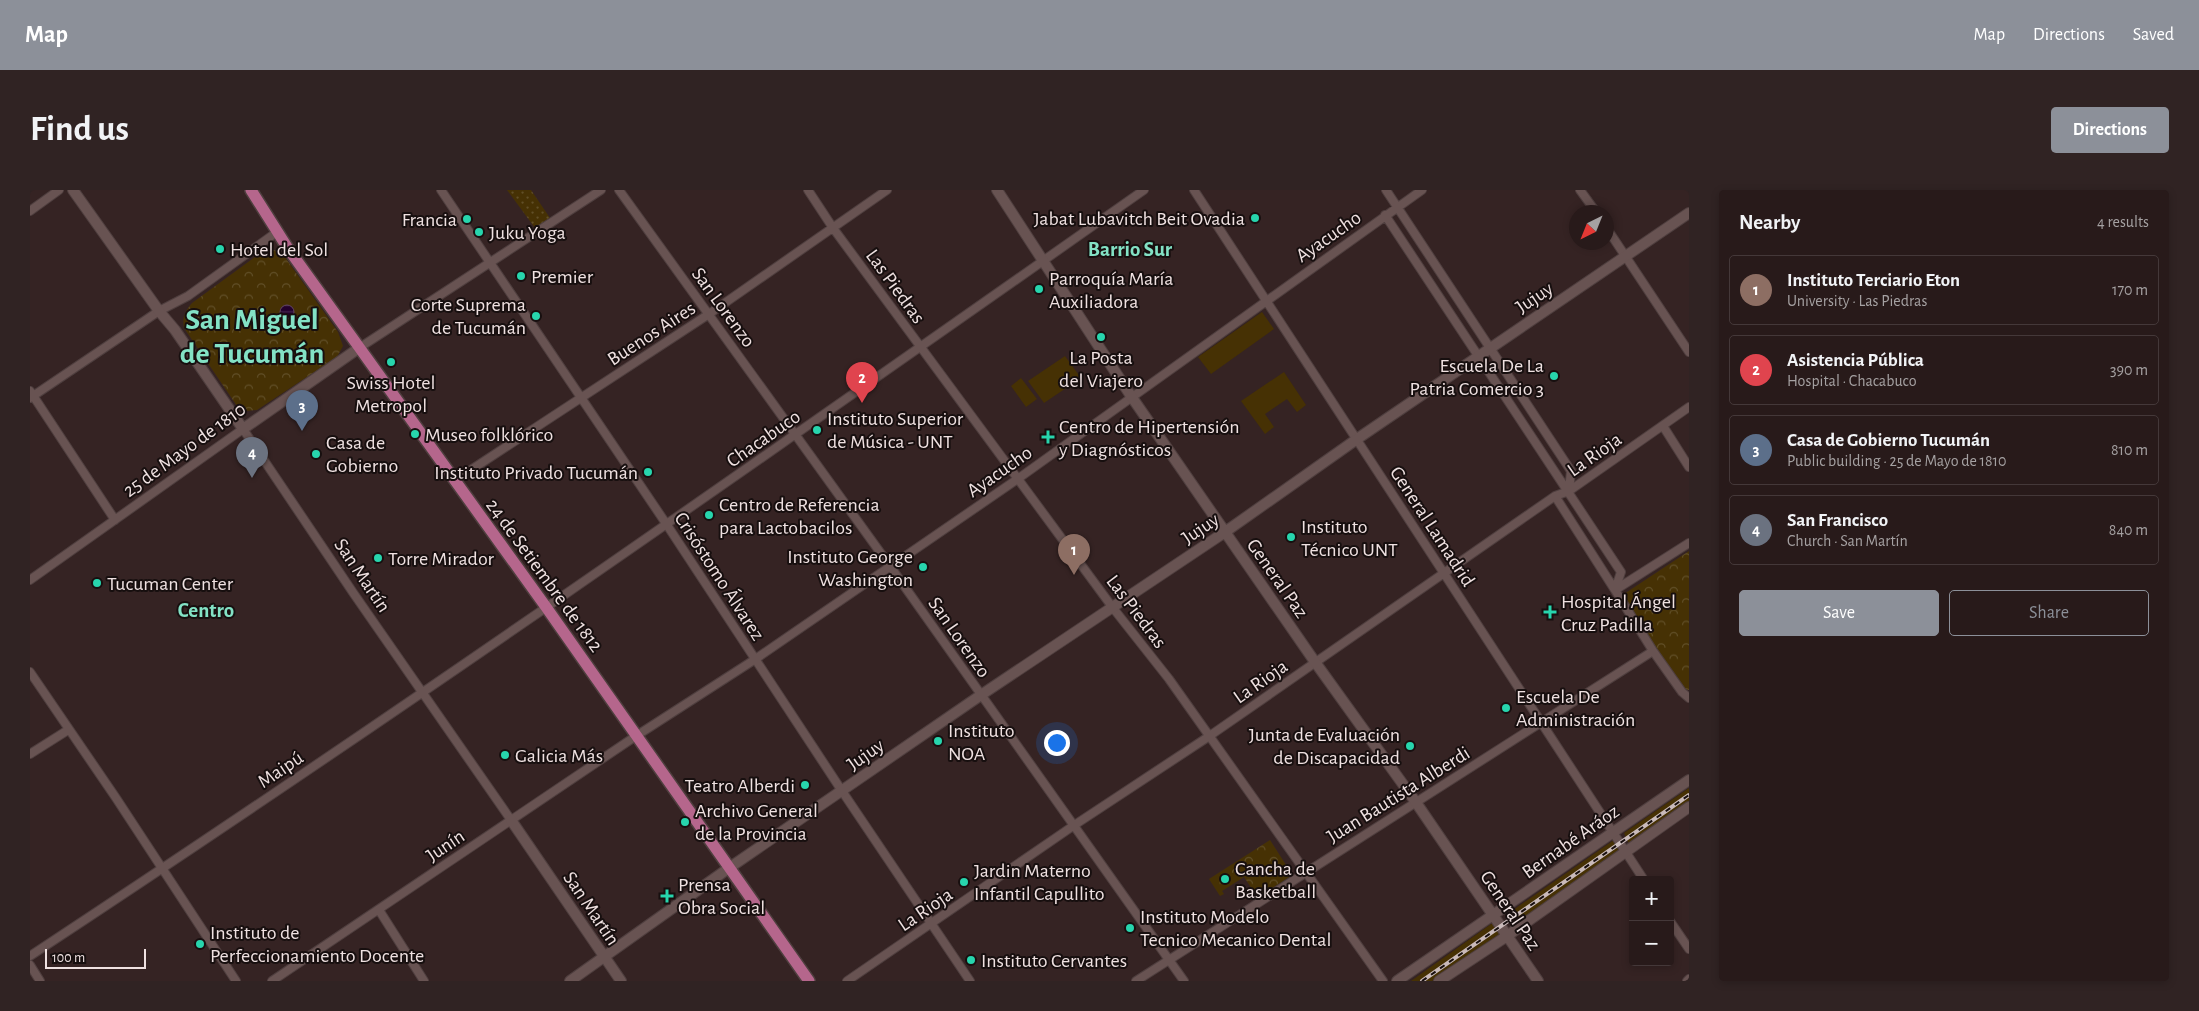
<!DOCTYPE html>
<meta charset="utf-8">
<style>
body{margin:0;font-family:"Alegreya Sans",sans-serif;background:#302323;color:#f1f3f6}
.controls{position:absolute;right:15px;bottom:15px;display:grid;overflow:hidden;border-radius:5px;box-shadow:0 2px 8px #0003}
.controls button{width:45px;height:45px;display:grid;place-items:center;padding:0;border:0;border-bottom:1px solid #443839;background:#281a1a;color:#f1f3f6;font:25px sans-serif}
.compass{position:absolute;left:1539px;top:15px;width:45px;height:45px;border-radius:50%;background:#281a1a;box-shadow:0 2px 8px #0003;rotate:223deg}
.scale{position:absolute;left:15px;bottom:12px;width:101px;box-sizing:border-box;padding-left:5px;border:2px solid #efe1e1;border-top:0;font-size:14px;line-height:18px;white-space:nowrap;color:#efe1e1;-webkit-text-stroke:4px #170f0f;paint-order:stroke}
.you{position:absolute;left:1026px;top:552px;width:18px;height:18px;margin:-12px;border:4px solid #fff;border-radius:50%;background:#1a73e8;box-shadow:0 0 0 8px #1a73e833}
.badge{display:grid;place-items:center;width:32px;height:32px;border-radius:50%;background:#8c9099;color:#fff;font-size:16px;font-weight:700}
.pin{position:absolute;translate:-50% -41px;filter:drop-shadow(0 1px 2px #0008)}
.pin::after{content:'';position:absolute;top:26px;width:18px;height:15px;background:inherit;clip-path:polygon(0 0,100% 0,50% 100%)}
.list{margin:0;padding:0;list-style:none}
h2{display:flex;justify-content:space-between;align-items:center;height:65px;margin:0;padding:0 20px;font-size:21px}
h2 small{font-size:16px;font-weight:400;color:#a5a1a2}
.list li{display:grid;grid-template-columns:32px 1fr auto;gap:15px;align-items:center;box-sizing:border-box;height:70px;margin:0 10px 10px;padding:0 10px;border:1px solid #443839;border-radius:5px}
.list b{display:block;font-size:19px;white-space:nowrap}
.list p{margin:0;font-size:16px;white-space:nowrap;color:#a5a1a2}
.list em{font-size:16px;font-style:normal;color:#a5a1a2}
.actions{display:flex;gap:10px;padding:15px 20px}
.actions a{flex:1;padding:11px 0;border:1px solid #8c9099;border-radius:5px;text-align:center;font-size:18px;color:#8c9099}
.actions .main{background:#8c9099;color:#fff}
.map{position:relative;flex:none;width:1659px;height:791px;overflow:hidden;border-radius:5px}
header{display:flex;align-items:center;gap:30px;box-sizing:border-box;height:70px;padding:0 25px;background:#8c9099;color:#fff}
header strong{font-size:24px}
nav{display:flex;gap:28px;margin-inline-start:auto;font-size:18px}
.intro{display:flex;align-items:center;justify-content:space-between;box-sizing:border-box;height:120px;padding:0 30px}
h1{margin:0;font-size:35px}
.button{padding:12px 22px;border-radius:5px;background:#8c9099;color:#fff;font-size:18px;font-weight:700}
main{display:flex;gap:30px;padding:0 30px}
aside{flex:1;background:#281a1a;border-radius:5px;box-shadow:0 2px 8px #0003}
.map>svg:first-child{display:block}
.grass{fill:#463104}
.park{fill:url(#park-crowns)}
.garden{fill:url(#garden-dots)}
.water{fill:url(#water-rules);stroke:#604463}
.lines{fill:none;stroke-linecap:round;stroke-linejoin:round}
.street-casing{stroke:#4f3f3f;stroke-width:10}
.secondary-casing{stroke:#4f3f3f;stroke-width:12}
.primary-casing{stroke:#4f3f3f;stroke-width:14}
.street{stroke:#685352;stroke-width:8}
.secondary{stroke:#685352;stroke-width:10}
.primary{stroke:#b5668c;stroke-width:11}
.rail-casing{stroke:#c9baba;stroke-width:4}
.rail{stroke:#170f0f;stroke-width:2;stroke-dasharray:5.5;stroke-linecap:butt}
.poi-dot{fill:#27d5ad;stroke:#170f0f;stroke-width:2}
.labels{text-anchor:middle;stroke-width:4;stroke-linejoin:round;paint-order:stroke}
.poi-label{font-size:20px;fill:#efe1e1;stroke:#170f0f;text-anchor:start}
.street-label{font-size:20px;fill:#efe1e1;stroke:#170f0f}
.neighbourhood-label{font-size:21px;font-weight:bold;fill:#83e2c5;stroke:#170f0f}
.town-label{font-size:30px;font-weight:bold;fill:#83e2c5;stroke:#170f0f}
</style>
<header>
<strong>Map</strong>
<nav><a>Map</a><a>Directions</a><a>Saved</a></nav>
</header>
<div class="intro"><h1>Find us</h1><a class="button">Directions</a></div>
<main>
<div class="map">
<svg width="1659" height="791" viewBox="0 0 1659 791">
<defs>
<pattern id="park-crowns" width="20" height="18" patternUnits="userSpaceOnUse" patternTransform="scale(1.25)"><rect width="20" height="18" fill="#463104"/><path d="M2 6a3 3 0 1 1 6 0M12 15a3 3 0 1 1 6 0" fill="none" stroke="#614f28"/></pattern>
<pattern id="garden-dots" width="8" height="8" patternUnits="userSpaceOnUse" patternTransform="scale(1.25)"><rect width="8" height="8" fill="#463104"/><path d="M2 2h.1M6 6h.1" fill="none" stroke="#614f28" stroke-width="1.8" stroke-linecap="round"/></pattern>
<pattern id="water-rules" width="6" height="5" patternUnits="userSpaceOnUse" patternTransform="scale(1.25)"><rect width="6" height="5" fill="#23002d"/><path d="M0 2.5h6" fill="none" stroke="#43254b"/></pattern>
</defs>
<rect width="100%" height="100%" fill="#352323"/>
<path class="grass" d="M1232 122 1244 139 1181 184 1168 167Z
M1035 166 1051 188 1014 213 998 191Z
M1254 182 1276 215 1267 222 1257 209 1235 224 1244 237 1235 244 1211 211Z
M991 188 1007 209 996 217 981 196Z
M1659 598V611L1599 654 1594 643Z
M1584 650 1589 661 1483 735 1476 725Z
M1464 732 1472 742 1402 791H1381Z"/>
<path class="park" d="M244 60 252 63 308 142 313 156 307 167 227 220 216 221 207 216 154 138C152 128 155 121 162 113L233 61Z
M1659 361V500L1652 499 1591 406Z
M1240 650 1258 678 1259 687 1228 708 1214 687 1192 701 1194 704 1190 706 1179 689Z"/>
<path class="garden" d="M477 0H501L520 28 505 38Z"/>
<path class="water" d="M250 122a7 7 0 1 1 14 0a7 7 0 1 1-14 0Z"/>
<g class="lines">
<g class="street-casing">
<path id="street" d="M411 0 637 335 812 601 940 791
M589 0 860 376 1154 791
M778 0 803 38 1083 418 1139 489 1353 791
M1164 0 1614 690
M1356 0 1541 281 1539 301
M1550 0 1566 22
M0 21 29 0
M1355 25 1591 382 1585 400 1623 461 1652 502 1659 508
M1576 37 1659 162
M329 158 571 0
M0 201 85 330
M0 208 129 121 158 106 247 42
M1633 236 1659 277
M424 291 679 124 857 0
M1525 306 1585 400 1659 353
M0 390 213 239 324 404 481 630
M0 482 86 608 206 791
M0 564 38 540
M349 720 394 791
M1640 731 1659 759
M0 766C377 518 745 259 1114 0
M0 775 10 791
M242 791 606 546 724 470 989 288 1392 0
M817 791 1043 636 1178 547 1525 306 1539 301 1659 217
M1106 791 1623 461
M1657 791 1659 789"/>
</g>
<g class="secondary-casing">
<path id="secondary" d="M43 0 129 121 145 140 213 239 329 158
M967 0 1101 206 1285 472 1385 611 1508 791
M481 630 591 791
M540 791 699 678 951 505 1195 342 1327 249 1659 23
M1367 791 1659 590
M1409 791 1477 746 1659 617"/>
</g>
<g class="primary-casing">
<path id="primary" d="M221 0 257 57 516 417 779 791"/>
</g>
<use href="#street" class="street"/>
<use href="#secondary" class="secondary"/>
<use href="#primary" class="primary"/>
<g class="rail-casing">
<path id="rail" d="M1392 791 1659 605"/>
</g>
<use href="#rail" class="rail"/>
</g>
<g class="poi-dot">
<circle cx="1225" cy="28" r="5"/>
<circle cx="437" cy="29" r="5"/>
<circle cx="449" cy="42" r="5"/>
<circle cx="190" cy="59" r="5"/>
<circle cx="491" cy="86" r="5"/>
<circle cx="1009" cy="99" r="5"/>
<circle cx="506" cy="126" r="5"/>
<circle cx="1071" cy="147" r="5"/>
<circle cx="361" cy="172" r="5"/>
<circle cx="1524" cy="186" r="5"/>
<circle cx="787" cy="240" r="5"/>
<circle cx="385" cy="244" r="5"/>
<path d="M1015.5 239.5h5v5h5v5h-5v5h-5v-5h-5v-5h5z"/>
<circle cx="286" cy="264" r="5"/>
<circle cx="618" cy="282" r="5"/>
<circle cx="679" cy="325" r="5"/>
<circle cx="1261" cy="347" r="5"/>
<circle cx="348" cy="368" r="5"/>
<circle cx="893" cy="377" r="5"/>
<circle cx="67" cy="393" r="5"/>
<path d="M1517.5 414.5h5v5h5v5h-5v5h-5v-5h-5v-5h5z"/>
<circle cx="1476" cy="518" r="5"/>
<circle cx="908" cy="551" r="5"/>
<circle cx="1380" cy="556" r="5"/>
<circle cx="475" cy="565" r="5"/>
<circle cx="775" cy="595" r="5"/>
<circle cx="655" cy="632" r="5"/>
<circle cx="1195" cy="689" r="5"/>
<circle cx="934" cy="692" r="5"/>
<path d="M634.5 698.5h5v5h5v5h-5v5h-5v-5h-5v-5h5z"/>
<circle cx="1100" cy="738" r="5"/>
<circle cx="170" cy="754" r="5"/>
<circle cx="941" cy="770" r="5"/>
</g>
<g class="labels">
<g class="poi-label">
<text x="1215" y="35" text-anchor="end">Jabat Lubavitch Beit Ovadia</text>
<text x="427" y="36" text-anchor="end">Francia</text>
<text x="459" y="49">Juku Yoga</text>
<text x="200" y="66">Hotel del Sol</text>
<text x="501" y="93">Premier</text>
<text x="1019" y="95">Parroquía María<tspan x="1019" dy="23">Auxiliadora</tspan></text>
<text x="496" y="121" text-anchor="end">Corte Suprema<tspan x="496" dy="23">de Tucumán</tspan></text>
<text x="1071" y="174" text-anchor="middle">La Posta<tspan x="1071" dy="23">del Viajero</tspan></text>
<text x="1514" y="182" text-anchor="end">Escuela De La<tspan x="1514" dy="23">Patria Comercio 3</tspan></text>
<text x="361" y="199" text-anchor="middle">Swiss Hotel<tspan x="361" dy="23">Metropol</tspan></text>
<text x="797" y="235">Instituto Superior<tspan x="797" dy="23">de Música - UNT</tspan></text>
<text x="1029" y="243">Centro de Hipertensión<tspan x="1029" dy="23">y Diagnósticos</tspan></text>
<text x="395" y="251">Museo folklórico</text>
<text x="296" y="259">Casa de<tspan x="296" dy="23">Gobierno</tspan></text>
<text x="608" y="289" text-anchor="end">Instituto Privado Tucumán</text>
<text x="689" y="321">Centro de Referencia<tspan x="689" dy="23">para Lactobacilos</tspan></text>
<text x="1271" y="343">Instituto<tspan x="1271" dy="23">Técnico UNT</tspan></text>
<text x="883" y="373" text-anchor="end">Instituto George<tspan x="883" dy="23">Washington</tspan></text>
<text x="358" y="375">Torre Mirador</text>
<text x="77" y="400">Tucuman Center</text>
<text x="1531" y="418">Hospital Ángel<tspan x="1531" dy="23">Cruz Padilla</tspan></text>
<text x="1486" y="513">Escuela De<tspan x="1486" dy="23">Administración</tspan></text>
<text x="918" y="547">Instituto<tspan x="918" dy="23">NOA</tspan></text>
<text x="1370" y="551" text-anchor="end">Junta de Evaluación<tspan x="1370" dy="23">de Discapacidad</tspan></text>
<text x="485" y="572">Galicia Más</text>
<text x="765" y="602" text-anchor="end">Teatro Alberdi</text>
<text x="665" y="627">Archivo General<tspan x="665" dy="23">de la Provincia</tspan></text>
<text x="1205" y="685">Cancha de<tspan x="1205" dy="23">Basketball</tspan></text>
<text x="944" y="687">Jardin Materno<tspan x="944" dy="23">Infantil Capullito</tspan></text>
<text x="648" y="701">Prensa<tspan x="648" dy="23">Obra Social</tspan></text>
<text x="1110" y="733">Instituto Modelo<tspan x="1110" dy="23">Tecnico Mecanico Dental</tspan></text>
<text x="180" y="749">Instituto de<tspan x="180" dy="23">Perfeccionamiento Docente</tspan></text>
<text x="951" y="777">Instituto Cervantes</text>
</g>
<g class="street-label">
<text transform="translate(1298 46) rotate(-35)" y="7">Ayacucho</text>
<text transform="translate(866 96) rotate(54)" y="7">Las Piedras</text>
<text transform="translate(1504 107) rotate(-34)" y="7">Jujuy</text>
<text transform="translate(694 117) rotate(54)" y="7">San Lorenzo</text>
<text transform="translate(621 143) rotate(-33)" y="7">Buenos Aires</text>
<text transform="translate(733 248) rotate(-35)" y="7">Chacabuco</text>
<text transform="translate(154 259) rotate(-36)" y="7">25 de Mayo de 1810</text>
<text transform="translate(1564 264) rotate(-35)" y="7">La Rioja</text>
<text transform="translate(969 281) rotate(-35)" y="7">Ayacucho</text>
<text transform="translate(1403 336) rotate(57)" y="7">General Lamadrid</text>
<text transform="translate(1170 338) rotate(-34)" y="7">Jujuy</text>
<text transform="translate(333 385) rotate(56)" y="7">San Martín</text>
<text transform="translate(515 385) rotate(54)" y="7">24 de Setiembre de 1812</text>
<text transform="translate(690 386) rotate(57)" y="7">Crisóstomo Álvarez</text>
<text transform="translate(1248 388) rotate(55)" y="7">General Paz</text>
<text transform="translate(1107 421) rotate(53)" y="7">Las Piedras</text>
<text transform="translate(930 447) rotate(55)" y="7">San Lorenzo</text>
<text transform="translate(1230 491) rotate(-35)" y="7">La Rioja</text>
<text transform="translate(835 564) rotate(-35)" y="7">Jujuy</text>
<text transform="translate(250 579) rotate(-34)" y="7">Maipú</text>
<text transform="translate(1368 604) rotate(-32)" y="7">Juan Bautista Alberdi</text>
<text transform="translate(1540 651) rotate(-35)" y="7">Bernabé Aráoz</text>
<text transform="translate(415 655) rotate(-34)" y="7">Junín</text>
<text transform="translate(562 718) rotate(56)" y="7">San Martín</text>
<text transform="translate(895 719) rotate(-34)" y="7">La Rioja</text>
<text transform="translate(1481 720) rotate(56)" y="7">General Paz</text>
</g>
<g class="neighbourhood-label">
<text x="1100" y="66">Barrio Sur</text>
<text x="176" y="427">Centro</text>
</g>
<g class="town-label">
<text x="222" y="139">San Miguel<tspan x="222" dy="34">de Tucumán</tspan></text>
</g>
</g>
</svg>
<div class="controls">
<button>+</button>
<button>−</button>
</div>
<svg class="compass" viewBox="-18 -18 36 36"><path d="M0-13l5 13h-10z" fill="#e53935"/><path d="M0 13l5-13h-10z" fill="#a5a1a2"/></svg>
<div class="scale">100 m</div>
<div class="you"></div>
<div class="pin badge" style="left:1044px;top:385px;background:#8d6e63">1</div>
<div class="pin badge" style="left:832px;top:213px;background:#e0444e">2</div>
<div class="pin badge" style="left:272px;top:241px;background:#5c6f8a">3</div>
<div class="pin badge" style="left:222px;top:288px;background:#6b7280">4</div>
</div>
<aside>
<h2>Nearby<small>4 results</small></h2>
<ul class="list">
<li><span class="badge" style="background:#8d6e63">1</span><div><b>Instituto Terciario Eton</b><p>University · Las Piedras</p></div><em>170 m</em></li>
<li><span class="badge" style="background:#e0444e">2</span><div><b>Asistencia Pública</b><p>Hospital · Chacabuco</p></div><em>390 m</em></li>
<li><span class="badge" style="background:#5c6f8a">3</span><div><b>Casa de Gobierno Tucumán</b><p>Public building · 25 de Mayo de 1810</p></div><em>810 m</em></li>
<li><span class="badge" style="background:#6b7280">4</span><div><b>San Francisco</b><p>Church · San Martín</p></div><em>840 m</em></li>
</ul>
<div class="actions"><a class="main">Save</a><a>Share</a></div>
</aside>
</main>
